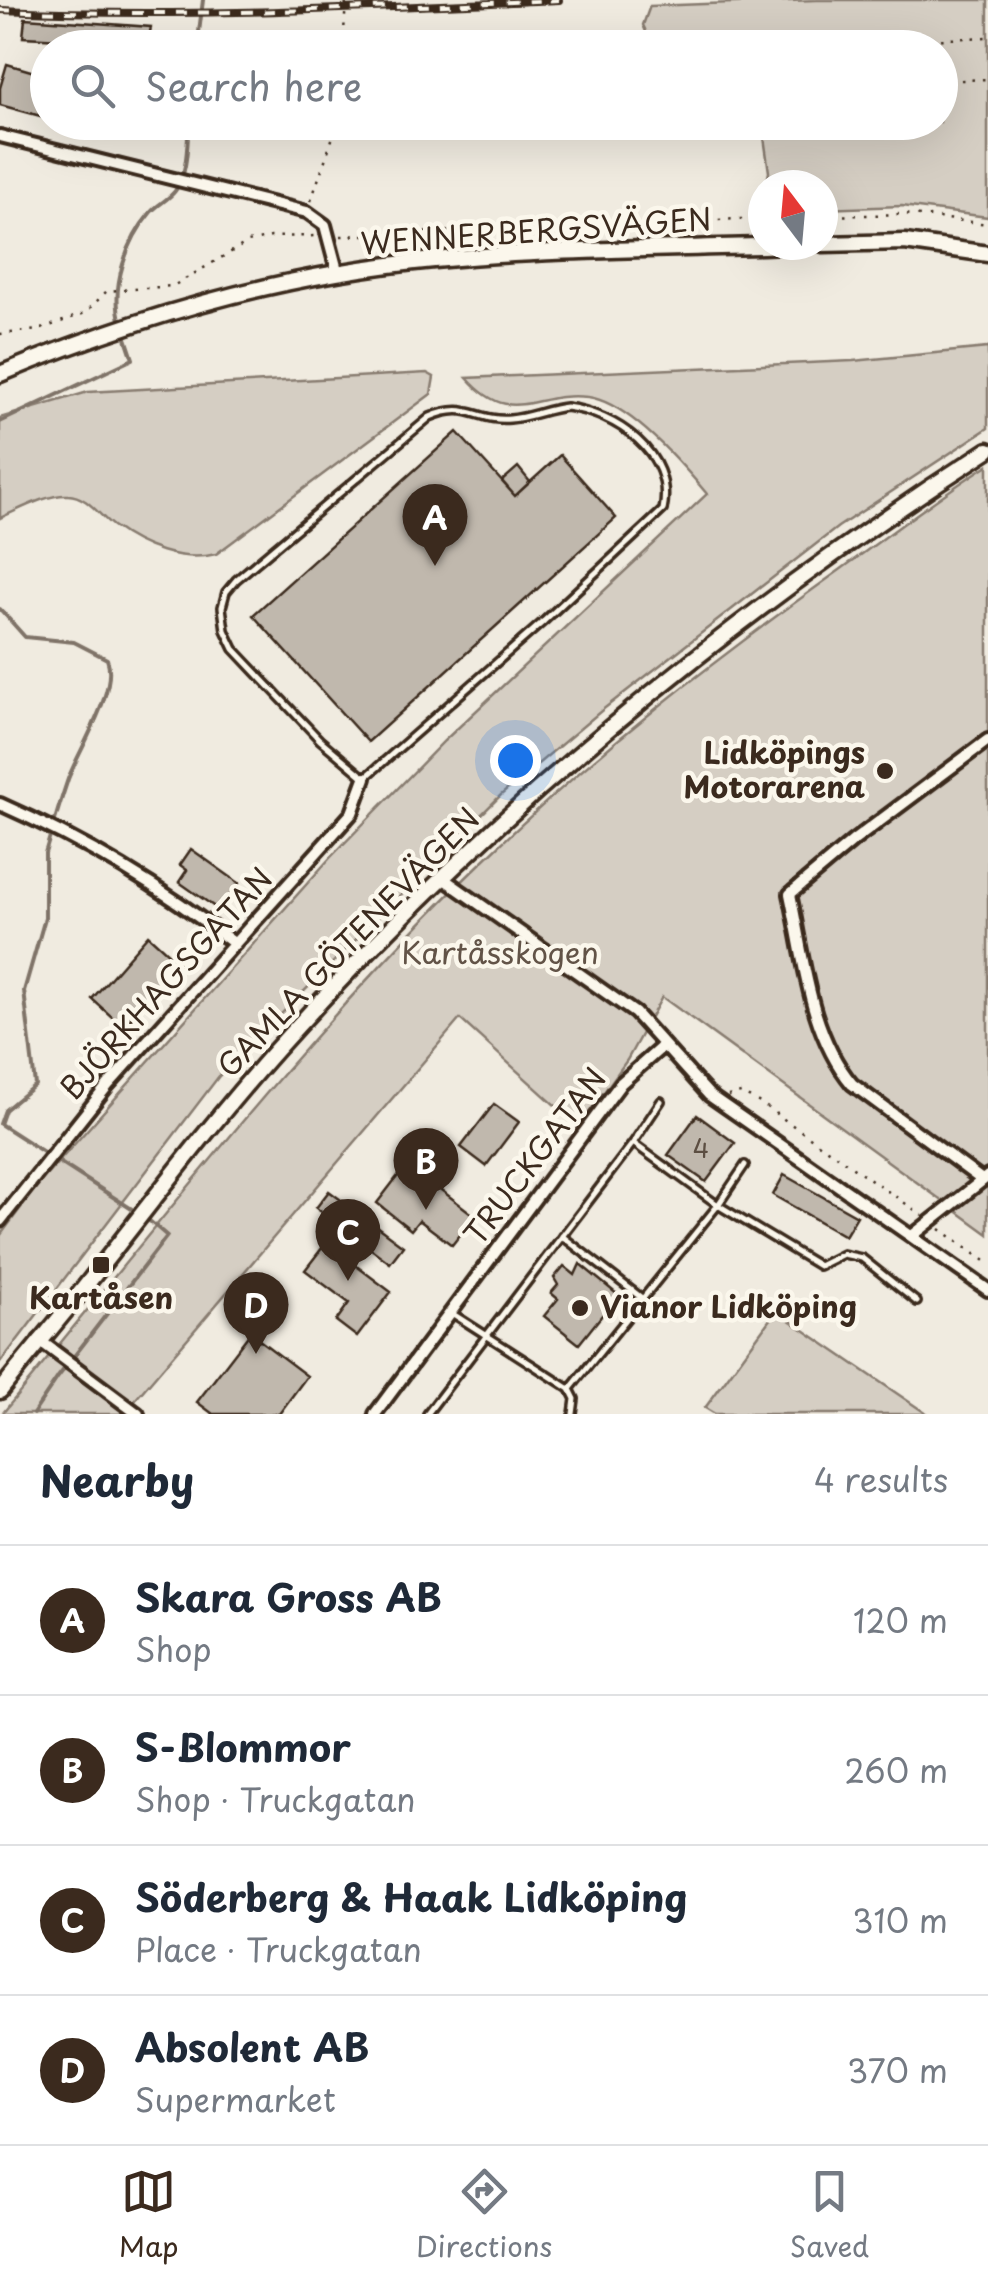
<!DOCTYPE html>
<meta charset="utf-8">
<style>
body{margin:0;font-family:"Playpen Sans",sans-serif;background:#f2f2f3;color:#1f2937}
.compass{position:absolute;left:748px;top:170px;width:90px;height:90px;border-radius:50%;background:#fff;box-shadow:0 10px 40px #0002;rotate:344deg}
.you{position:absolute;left:515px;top:760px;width:35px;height:35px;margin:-25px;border:8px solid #fff;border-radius:50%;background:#1a73e8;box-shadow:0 0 0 15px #1a73e833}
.badge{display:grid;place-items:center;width:65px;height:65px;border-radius:50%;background:#3b2a1e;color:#fff;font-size:32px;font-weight:700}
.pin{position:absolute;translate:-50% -82px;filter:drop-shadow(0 2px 5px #0008)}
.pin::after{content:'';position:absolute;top:52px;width:35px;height:30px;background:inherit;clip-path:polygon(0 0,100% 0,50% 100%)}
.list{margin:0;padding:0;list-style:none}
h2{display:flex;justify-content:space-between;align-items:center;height:130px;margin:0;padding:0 40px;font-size:42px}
h2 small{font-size:32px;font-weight:400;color:#747a83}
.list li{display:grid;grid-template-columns:65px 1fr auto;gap:30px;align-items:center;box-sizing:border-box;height:150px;padding:0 40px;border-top:2px solid #e0e1e3}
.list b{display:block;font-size:38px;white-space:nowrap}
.list p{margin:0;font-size:32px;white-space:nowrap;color:#747a83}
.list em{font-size:32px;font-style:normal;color:#747a83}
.icon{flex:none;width:55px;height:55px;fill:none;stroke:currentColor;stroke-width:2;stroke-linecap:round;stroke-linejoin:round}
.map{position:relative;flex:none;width:988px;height:1414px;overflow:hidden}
.search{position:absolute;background:#fff;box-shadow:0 10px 40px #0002;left:30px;right:30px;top:30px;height:110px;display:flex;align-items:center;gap:25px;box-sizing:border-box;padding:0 35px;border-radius:55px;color:#747a83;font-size:38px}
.sheet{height:730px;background:#fff}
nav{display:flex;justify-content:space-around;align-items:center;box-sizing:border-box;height:140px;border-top:2px solid #e0e1e3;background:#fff;font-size:28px;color:#747a83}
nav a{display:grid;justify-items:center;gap:5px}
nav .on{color:#3b2a1e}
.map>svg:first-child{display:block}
.green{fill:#d5cec3;stroke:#887c70;stroke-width:2.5}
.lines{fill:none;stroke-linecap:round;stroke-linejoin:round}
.stream{stroke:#7f7367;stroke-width:4}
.building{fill:#c0b8ad;stroke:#3b2a1e;stroke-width:2.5}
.lane-casing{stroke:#3b2a1e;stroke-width:12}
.street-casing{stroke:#3b2a1e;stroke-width:18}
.secondary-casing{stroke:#3b2a1e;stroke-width:21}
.path{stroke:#3b2a1e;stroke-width:2.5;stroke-dasharray:2.5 8;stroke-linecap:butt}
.lane{stroke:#fbf7ec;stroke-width:5}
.street{stroke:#fbf7ec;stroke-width:10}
.secondary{stroke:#fbf7ec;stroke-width:14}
.rail-casing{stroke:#3b2a1e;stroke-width:8}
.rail{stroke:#fbf7ec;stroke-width:4;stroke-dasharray:11;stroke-linecap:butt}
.poi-dot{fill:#3b2a1e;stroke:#fbf7ec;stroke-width:4}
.labels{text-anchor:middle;stroke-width:9;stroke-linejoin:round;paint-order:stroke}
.number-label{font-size:25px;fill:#5c4e42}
.street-label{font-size:30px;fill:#3b2a1e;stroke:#fbf7ec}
.poi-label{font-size:30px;font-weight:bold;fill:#3b2a1e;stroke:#fbf7ec;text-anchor:end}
.park-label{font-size:30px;fill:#625347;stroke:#fbf7ec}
</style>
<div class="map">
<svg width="988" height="1414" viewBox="0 0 988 1414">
<rect width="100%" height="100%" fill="#f0ebe0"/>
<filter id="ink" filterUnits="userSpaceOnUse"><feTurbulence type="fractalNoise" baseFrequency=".01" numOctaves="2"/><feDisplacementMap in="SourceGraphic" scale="20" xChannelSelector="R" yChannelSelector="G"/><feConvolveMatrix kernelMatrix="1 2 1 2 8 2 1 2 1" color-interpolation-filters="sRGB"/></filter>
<g filter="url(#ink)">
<path class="green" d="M817 0H988V217L902 206 823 209V185H766L769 172 762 123 940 122V48L653 47 643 25 650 6Z
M988 348V428L838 527 601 711 501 795 219 1076 0 1363V1236L37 1186 330 858 444 741 707 494C682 464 628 402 588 397 534 390 512 429 467 378L853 361Z
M427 373 434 377 431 394 216 554C182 563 141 547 113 526 99 515 86 495 68 495 46 494 19 510 0 518V418L88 392Z
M988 465V1234L662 997 627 1060 579 1127 460 1019 123 1414H2C158 1226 307 1030 483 861 594 753 714 660 840 570 889 535 937 497 988 465Z
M776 1311 927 1414H715L705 1408Z"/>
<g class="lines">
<path class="stream" d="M197 48 203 0
M121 323C110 287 127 240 151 212 158 204 168 200 175 191 188 174 187 144 189 122
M0 422 133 359 124 332
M0 609 25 637 74 642 107 659C119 688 79 750 68 779 63 794 58 809 54 824
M51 833 45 853V918L24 991 35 1085 5 1110 0 1124 138 1213
M33 1414 58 1377 167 1236 146 1218"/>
</g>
<path class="building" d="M25 18 151 27 147 48H100L102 41 23 37Z
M7 64 48 76V118L0 105V88Z
M62 122H130L126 140Z
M457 432 515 496 560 455 616 518 368 742 253 615Z
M518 467 530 482 515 496 502 481Z
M191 849 239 883 225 903 220 902 216 908 179 882 187 870 180 865Z
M148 935 180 964 123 1027 92 999Z
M494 1104 519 1122 486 1166 461 1147Z
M697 1115 735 1143 706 1182 668 1155Z
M407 1164 475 1216 452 1245 419 1220 411 1230 377 1203Z
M784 1175 857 1216 845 1236 773 1195Z
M329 1191 403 1246 390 1263 316 1208Z
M326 1243 391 1292 357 1337 336 1321 349 1303 305 1270Z
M580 1264 618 1295 579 1344 544 1316 558 1299 551 1293 558 1285 554 1278 564 1266 575 1275Z
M250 1333 307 1376 279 1414H213L197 1402Z"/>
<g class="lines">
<g class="lane-casing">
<path id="lane" d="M566 407C615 413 675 453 663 510L544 621 365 778 320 740 234 649 225 630 222 607 226 592 236 580 430 417C469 400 476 422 510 419 528 418 547 409 566 407Z
M633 1143 661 1101
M562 1236 643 1299
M453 1314 570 1389 575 1399 573 1414
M570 1389 718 1205 819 1266 843 1254 862 1258 917 1302
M427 1414 633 1143 718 1205 745 1165"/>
</g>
<g class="street-casing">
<path id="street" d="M0 136 307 212 325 225 338 274
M0 804C84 841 163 888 235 944
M444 879 635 1013 664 1045
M982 1180 852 1084C809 1032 804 959 790 894L853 841 988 740
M0 1221 108 1085 352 813 365 778
M912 1236 988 1176
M39 1340 138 1414
M375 1414 621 1083 664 1045 709 1095 988 1290"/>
</g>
<g class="secondary-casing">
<path id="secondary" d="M823 244 905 242 988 254
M0 374C138 316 284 274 434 260 552 249 673 249 792 245
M0 1391C25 1359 51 1329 76 1298 142 1215 205 1130 275 1051 482 820 727 617 988 450"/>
</g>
<path class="path" d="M343 48 346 0
M860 48 863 43 988 37
M940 81 988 79
M311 201 338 122
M823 216 904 214 988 224
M341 236 763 218
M0 334 39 330 85 313 107 291 173 286 248 242 271 237 318 236
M728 1096 741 1093 762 1104 922 1215
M940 1229 988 1263"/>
<use href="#lane" class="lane"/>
<use href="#street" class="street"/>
<use href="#secondary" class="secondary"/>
<g class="rail-casing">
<path id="rail" d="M0 10C186 18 372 8 559 0"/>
</g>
<use href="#rail" class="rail"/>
</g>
</g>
<g class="poi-dot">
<circle cx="885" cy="771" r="10"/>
<rect x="91" y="1255" width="20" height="20" rx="5"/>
<circle cx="580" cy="1308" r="10"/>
</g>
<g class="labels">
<g class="number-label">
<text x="701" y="1158">4</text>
</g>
<g class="street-label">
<text transform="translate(536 232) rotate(-4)" y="10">WENNERBERGSVÄGEN</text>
<text transform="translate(349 943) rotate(-46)" y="10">GAMLA GÖTENEVÄGEN</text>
<text transform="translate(167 984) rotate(-48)" y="10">BJÖRKHAGSGATAN</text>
<text transform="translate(536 1157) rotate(-53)" y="10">TRUCKGATAN</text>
</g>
<g class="poi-label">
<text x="865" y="764">Lidköpings<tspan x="865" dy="34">Motorarena</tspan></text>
<text x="101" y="1309" text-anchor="middle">Kartåsen</text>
<text x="600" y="1318" text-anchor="start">Vianor Lidköping</text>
</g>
<g class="park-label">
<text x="500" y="964">Kartåsskogen</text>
</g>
</g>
</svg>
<svg class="compass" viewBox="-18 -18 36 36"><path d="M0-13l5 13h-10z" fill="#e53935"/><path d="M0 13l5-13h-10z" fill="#747a83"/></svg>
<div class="you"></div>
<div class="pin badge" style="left:435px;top:566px">A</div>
<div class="pin badge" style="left:426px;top:1210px">B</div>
<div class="pin badge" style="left:348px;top:1281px">C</div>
<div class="pin badge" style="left:256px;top:1354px">D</div>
<div class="search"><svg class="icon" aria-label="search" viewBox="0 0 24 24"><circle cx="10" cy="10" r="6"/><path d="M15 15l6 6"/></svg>Search here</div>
</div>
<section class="sheet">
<h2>Nearby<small>4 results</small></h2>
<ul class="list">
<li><span class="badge">A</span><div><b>Skara Gross AB</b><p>Shop</p></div><em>120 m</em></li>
<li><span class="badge">B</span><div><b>S-Blommor</b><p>Shop · Truckgatan</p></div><em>260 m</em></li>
<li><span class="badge">C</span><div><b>Söderberg &amp; Haak Lidköping</b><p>Place · Truckgatan</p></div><em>310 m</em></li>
<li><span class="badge">D</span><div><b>Absolent AB</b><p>Supermarket</p></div><em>370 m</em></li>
</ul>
</section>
<nav>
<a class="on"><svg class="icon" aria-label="map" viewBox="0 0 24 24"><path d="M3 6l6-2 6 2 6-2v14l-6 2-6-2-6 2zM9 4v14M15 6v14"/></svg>Map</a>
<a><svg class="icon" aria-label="directions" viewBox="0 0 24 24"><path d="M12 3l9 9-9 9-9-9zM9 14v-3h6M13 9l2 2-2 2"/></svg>Directions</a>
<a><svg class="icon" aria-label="saved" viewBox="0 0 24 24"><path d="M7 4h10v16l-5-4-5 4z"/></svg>Saved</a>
</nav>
